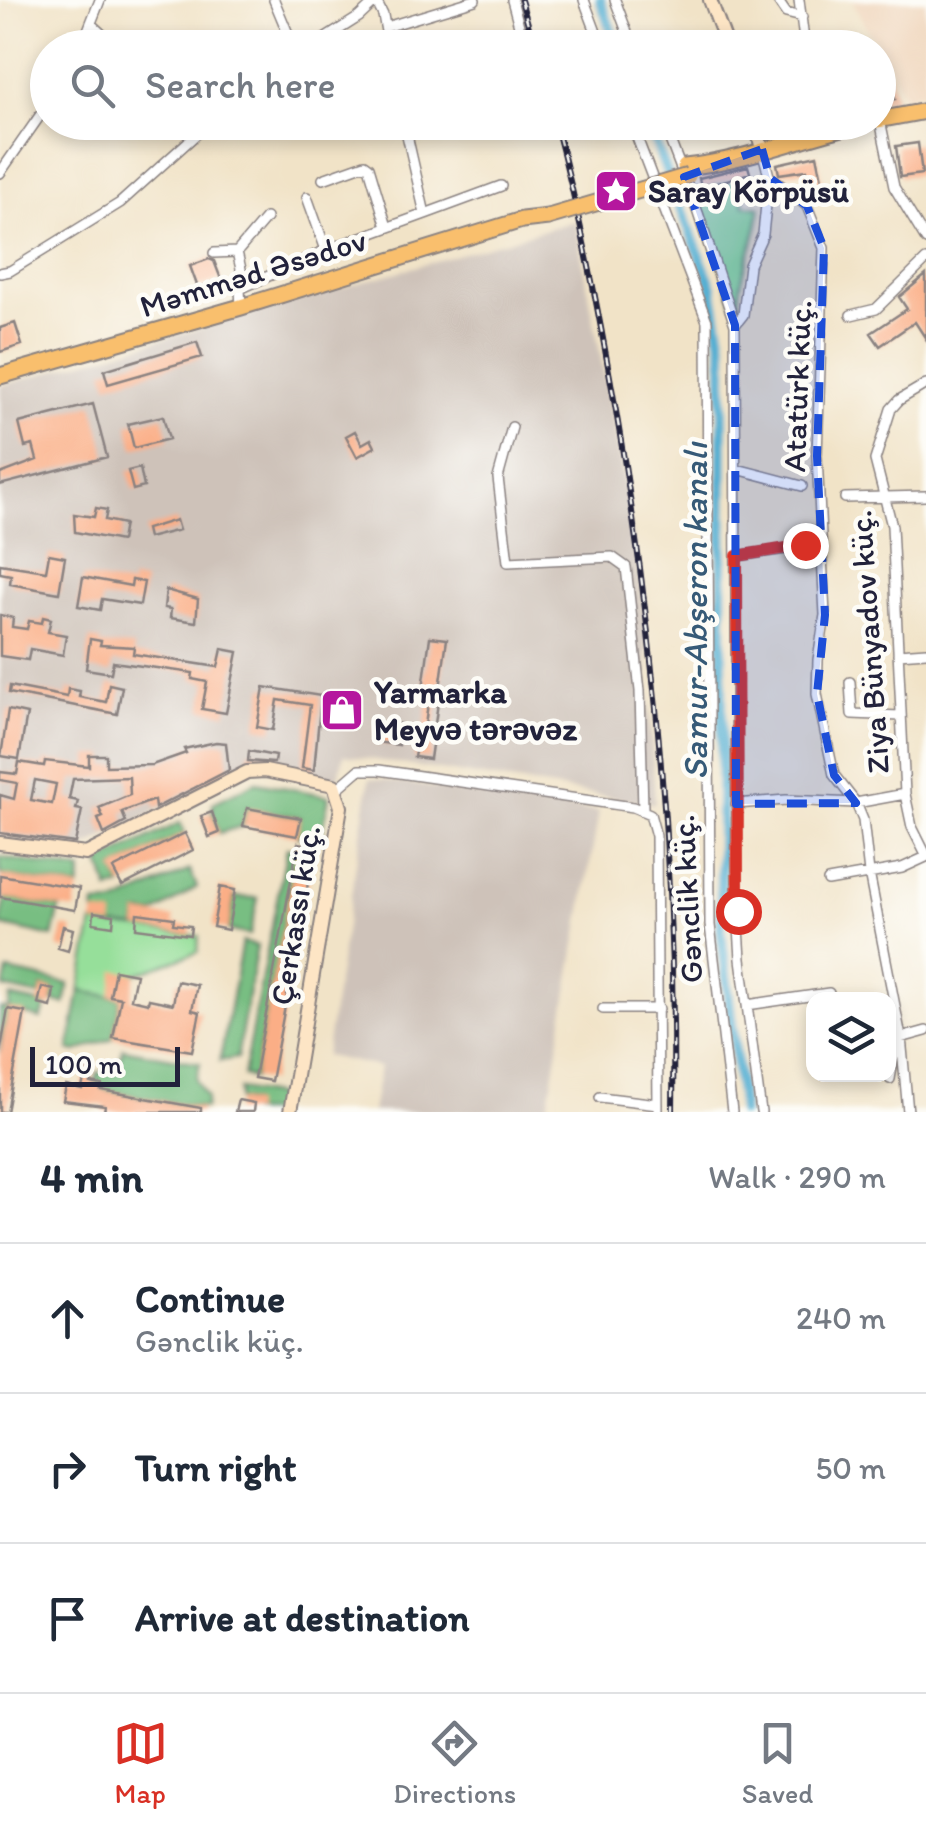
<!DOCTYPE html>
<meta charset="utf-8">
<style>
body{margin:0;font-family:Itim,sans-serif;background:#f2f2f3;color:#1f2937}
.controls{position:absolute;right:30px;bottom:30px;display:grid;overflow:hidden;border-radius:20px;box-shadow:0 5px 15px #0003}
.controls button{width:90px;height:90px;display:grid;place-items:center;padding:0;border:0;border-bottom:2px solid #e0e1e3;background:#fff;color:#1f2937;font:50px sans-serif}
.scale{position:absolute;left:30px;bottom:25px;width:150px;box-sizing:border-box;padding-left:10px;border:5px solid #22223b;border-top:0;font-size:28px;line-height:35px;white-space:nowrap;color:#22223b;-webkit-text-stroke:8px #fdfcf7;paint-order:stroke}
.stop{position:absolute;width:30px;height:30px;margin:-22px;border:8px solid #d93025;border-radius:50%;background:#fff}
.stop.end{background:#d93025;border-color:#fff;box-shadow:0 2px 10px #0008}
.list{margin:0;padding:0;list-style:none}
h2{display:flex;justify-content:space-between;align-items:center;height:130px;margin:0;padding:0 40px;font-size:42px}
h2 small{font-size:32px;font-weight:400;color:#747a83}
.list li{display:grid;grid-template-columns:65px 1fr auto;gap:30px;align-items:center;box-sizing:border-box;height:150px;padding:0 40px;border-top:2px solid #e0e1e3}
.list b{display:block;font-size:38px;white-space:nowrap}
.list p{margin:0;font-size:32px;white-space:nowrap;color:#747a83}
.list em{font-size:32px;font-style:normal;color:#747a83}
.icon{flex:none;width:55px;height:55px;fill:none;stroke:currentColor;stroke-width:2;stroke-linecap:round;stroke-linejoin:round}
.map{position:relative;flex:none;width:926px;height:1112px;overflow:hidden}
.search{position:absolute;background:#fff;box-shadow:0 5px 15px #0003;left:30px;right:30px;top:30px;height:110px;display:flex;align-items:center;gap:25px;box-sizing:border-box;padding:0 35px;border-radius:55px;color:#747a83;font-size:38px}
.sheet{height:580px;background:#fff}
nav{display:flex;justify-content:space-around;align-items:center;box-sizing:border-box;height:140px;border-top:2px solid #e0e1e3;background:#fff;font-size:28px;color:#747a83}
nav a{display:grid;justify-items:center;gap:5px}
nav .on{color:#d93025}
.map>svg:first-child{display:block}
.built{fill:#f0d6bc}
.industrial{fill:#cec2b9}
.green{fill:#96df9a;stroke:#5c806a;stroke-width:2.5}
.forest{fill:#78be82;stroke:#4d705e;stroke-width:2.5}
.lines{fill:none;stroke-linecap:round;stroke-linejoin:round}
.canal{stroke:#54afd2;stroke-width:10}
.building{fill:#fbae86;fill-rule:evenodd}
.street-casing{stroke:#8a8281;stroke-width:12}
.secondary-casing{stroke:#8a8281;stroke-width:16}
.primary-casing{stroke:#8a8281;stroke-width:19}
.street{stroke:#fff;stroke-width:9}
.secondary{stroke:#fde5c5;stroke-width:12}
.primary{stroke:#f9bf6d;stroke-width:15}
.rail-casing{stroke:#22223b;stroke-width:6}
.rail{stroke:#fdfcf7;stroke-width:2.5;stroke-dasharray:8;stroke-linecap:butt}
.primary-bridge-casing{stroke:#8a8281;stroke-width:19;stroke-linecap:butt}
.primary-bridge{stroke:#f9bf6d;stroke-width:15}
.route{stroke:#d93025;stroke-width:12}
.marked{fill:#1d4ed8;fill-opacity:0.2;stroke:#1d4ed8;stroke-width:8;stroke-dasharray:20 12;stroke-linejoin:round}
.labels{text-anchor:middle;stroke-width:9;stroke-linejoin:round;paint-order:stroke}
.poi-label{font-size:32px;font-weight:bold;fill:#22223b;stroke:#fdfcf7;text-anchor:start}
.street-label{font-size:32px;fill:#22223b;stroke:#fdfcf7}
.water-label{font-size:35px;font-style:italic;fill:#365a77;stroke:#fdfcf7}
</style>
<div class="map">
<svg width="926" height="1112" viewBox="0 0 926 1112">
<rect width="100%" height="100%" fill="#fdfcf7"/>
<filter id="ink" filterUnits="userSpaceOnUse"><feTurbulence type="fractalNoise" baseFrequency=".01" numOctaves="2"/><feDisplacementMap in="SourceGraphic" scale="20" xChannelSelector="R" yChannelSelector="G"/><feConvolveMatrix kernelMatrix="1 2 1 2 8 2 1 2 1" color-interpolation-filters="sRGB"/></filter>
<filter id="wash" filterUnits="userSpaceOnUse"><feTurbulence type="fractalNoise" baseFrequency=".0048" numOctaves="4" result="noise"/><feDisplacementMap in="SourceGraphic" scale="40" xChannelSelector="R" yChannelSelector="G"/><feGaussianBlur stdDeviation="2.25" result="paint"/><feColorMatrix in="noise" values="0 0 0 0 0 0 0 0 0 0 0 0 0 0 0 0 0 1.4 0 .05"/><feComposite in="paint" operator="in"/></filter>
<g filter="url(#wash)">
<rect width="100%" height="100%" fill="#f1e3c7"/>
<path class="built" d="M852 0H926V91L904 96Z"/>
<path class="industrial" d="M575 221 627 496 645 627 655 804 344 755 338 779 246 766 81 849 0 837V386Z
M370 778 599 812 547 1112H372L380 1067 325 1056Z"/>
<path class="green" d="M743 179 744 205 760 207C758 241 740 269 739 303L733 304 695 191Z
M93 923 199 936 198 952 136 974 110 996 80 991Z"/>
<path class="forest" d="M256 782 329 796 321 841 297 836 300 817 247 808 243 826 219 833 212 812 213 803Z
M180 823 185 833 114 869 122 886 109 890 100 862Z
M287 848 297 850 254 1078 243 1076Z
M0 857 82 871 79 888 0 875Z
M190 870 197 887 153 915 138 913 136 928 113 926 94 912 95 905 115 904Z
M234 897 258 898 250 935 228 930Z
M6 898 60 907 53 937 0 925Z
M242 942 257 946 237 1058 220 1061Z
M8 971 69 984 65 1004 52 1001 54 990 42 987 40 996 4 988Z
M80 991 121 998 113 1038 76 1052 69 1050Z
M10 997 46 1005 41 1019 8 1009 0 1053V1008L8 1009Z
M123 1049 200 1063 196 1080 207 1098 205 1108 108 1091 95 1084 98 1072 117 1073Z
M239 1089 279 1096 276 1112H250L251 1102 238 1100Z"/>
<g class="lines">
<path class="canal" d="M600 0 618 48
M647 122 712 287 723 351 721 930 742 1112"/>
</g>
<g id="blocks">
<path class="building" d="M889 73 895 99 878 103V75Z
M918 143 922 174 900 177 896 146Z
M817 155 823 184 811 187 807 170 779 174 777 164Z
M748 166 750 173 701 188 699 178Z
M209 259 214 261 221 279 198 288 190 266Z
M926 275V339L915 322 880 346 871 333 907 309 899 297Z
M15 323 22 345 0 352V328Z
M197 342 202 357 108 384 104 370Z
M93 404 107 457 0 485V474L37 460 33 445 25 447 19 423Z
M163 416 169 439 134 448 128 424Z
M355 431 362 444 371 439 375 447 357 457 346 436Z
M140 468 144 487 133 490 128 471Z
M96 508 107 510 105 520 124 524 121 541 75 532 74 514 94 517Z
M176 520 179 530 148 538 146 529Z
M49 554 65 557 59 593 10 584 11 575 0 573V564L46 571Z
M83 577 131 586 132 580 144 582 140 605 102 599 100 610 78 606Z
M166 590 198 599 196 622 170 618 171 609 164 608Z
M0 615 13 618 12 627 27 629 29 621 42 623 43 617 51 619 48 632 66 635 63 655 30 649 28 660 0 656Z
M430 637 447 639 430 759 414 757 416 746 422 747 430 689 423 688Z
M90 639 101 641 100 645 134 647 133 654 218 667 222 649 238 652 226 713 202 709 207 682 192 679 193 673 113 662 111 673 86 669Z
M109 684 122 687 117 714 9 693 10 686 67 697 68 689 80 691 79 697 106 702Z
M264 687 321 696 314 770 302 768 310 705 278 700 273 730 257 727Z
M8 710 27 714 19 759 1 756Z
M377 722 401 724 399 745 375 742Z
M216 742 226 743 229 770 155 808 154 800 122 812 126 822 104 834 98 819 103 817 99 808 130 795 129 777 73 779 69 799 78 801 76 809 82 810 75 843 0 833V795L14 799 17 783 0 780V772L17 774 19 762 44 766 45 761 89 766V755H106V766L152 765 186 753 184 749ZM35 780 56 784 52 804 31 800Z
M249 751 275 756 274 763 248 761Z
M247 808 301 818 297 836 243 826Z
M212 812 219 833 209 837 201 816Z
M185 833 193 850 122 886 113 869Z
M298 843 315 846 271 1081 254 1078Z
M0 875 79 888 75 910 0 897Z
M220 887 235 890 228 930 213 927Z
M94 912 114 915 113 926 93 923Z
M137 913 174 918 173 924 191 926 190 935 136 928Z
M63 926 73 929 68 951 58 948Z
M115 970 136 974 131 999 148 1003 149 999 173 1004 177 981 197 985 192 1010 200 1012 192 1051 113 1038 121 998 110 996Z
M42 987 54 990 51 1007 38 1004Z
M8 1009 25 1012 7 1112H0V1053Z
M87 1062 95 1064 91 1083 102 1085 101 1090 201 1108V1112H104L105 1106 63 1101 66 1086 82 1089Z
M238 1100 254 1103 253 1112H235Z"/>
</g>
</g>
<g filter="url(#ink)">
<use href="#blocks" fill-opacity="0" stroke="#8a8281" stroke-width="2.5"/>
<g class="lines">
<g class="street-casing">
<path id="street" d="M274 0 294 48
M512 0 525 48
M584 0 602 48
M615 0 633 48
M777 0 786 13 802 17
M799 0 805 48
M376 1 383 15 389 48
M91 24 117 48
M386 27 475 0
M81 48 100 0
M310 48 359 17 377 0
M880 120 894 187 926 240
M631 122 707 321 710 925 732 1112
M663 122 698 213 735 325
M762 149 769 176 807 206 824 248 817 456 825 615 818 660 817 694 834 775 856 803 863 820 869 873 901 1037 908 1112
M0 173 48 104
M323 179 365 164 369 167 387 227
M307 197 326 250
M425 214 501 186
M237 252 241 269 240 289
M214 253 237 252 266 218
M0 273 10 271 120 203 210 122
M241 307 240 289 326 250 425 214 404 122
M851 315 876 309 926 260
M926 384 899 400 891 409 875 460 892 526 905 794 912 827 926 855
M512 427 498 478 508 562 612 557 626 567 640 691 643 809
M737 469 802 486
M845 498 926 496
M737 556 822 544
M898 654 926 652
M850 682 852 714 900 716
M337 789 359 770H379L633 807 650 814 656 836 658 1112
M736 804 786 800 856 803 905 794
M828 881 902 868 926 857
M747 1005 829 993
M603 1009H659
M890 1079 897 1039 926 1031
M600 1097 658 1104
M761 1112 741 959 737 895 735 325 743 315 749 265 763 234 769 176"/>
</g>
<g class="secondary-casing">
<path id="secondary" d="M710 0 728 48
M755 122 762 149
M0 843 86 854 247 772 265 771 334 785 341 807 290 1112"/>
</g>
<g class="primary-casing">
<path id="primary" d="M878 120 926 111
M685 167C746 161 807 135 867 122
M0 376 241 307 522 220 548 217"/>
</g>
<use href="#street" class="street"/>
<use href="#secondary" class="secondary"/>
<use href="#primary" class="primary"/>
<g class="rail-casing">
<path id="rail" d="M521 0 535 48
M555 122C581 218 599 314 616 411 656 643 676 876 673 1112"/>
</g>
<use href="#rail" class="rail"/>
<g class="primary-bridge-casing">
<path id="primary-bridge" d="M548 217 688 176"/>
</g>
<use href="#primary-bridge" class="primary-bridge"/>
</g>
</g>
<g class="lines" filter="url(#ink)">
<path class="route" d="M738 911 737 556 805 545"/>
</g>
<path class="marked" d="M762 149 770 178 807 206 824 248 817 456 825 615 817 694 834 775 856 803 736 804 735 325 684 177Z"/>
<defs>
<g id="sight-square" transform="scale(2.25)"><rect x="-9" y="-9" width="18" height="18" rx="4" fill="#b5179e" stroke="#fdfcf7"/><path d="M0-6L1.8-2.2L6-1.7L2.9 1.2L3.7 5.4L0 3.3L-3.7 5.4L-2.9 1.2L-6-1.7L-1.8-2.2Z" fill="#fff"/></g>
<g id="shop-square" transform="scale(2.25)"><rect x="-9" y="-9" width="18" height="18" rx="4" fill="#b5179e" stroke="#fdfcf7"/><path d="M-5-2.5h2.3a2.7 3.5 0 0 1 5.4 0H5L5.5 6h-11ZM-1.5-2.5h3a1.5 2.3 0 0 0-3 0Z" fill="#fff"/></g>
</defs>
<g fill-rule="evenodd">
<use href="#sight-square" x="616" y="191"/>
<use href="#shop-square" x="342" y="710"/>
</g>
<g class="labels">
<g class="poi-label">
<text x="648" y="202">Saray Körpüsü</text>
<text x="374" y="703">Yarmarka<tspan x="374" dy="37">Meyvә tәrәvәz</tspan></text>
</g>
<g class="street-label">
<text transform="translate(253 273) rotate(-17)" y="11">Məmməd Əsədov</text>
<text transform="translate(797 386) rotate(-88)" y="11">Atatürk küç.</text>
<text transform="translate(869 642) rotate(-94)" y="11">Ziya Bünyadov küç.</text>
<text transform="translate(687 899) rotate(-93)" y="11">Gənclik küç.</text>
<text transform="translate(295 915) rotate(-81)" y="11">Çerkassı küç.</text>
</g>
<g class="water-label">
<text transform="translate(695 611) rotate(-90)" y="12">Samur-Abşeron kanalı</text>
</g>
</g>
</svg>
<div class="controls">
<button><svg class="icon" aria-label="layers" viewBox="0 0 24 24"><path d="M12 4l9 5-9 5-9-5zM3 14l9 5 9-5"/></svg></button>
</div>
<div class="scale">100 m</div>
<div class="stop" style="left:738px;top:911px"></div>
<div class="stop end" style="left:805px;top:545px"></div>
<div class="search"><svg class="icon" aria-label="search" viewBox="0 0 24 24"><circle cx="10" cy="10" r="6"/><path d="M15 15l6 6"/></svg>Search here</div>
</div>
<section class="sheet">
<h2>4 min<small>Walk · 290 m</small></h2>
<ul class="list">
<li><svg class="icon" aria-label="ahead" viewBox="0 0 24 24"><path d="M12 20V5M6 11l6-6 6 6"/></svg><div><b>Continue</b><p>Gənclik küç.</p></div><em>240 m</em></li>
<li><svg class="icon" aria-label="right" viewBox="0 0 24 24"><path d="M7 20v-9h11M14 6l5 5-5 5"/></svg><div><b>Turn right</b></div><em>50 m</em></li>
<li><svg class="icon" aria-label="arrive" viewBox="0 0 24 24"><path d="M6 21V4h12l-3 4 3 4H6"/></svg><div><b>Arrive at destination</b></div></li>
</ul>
</section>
<nav>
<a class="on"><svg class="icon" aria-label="map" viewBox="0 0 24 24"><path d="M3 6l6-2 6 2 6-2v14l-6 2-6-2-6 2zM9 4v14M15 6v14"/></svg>Map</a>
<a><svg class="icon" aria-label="directions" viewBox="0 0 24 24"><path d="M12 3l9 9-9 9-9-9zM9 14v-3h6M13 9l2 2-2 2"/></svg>Directions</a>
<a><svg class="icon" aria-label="saved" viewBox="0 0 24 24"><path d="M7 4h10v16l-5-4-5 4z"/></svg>Saved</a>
</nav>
